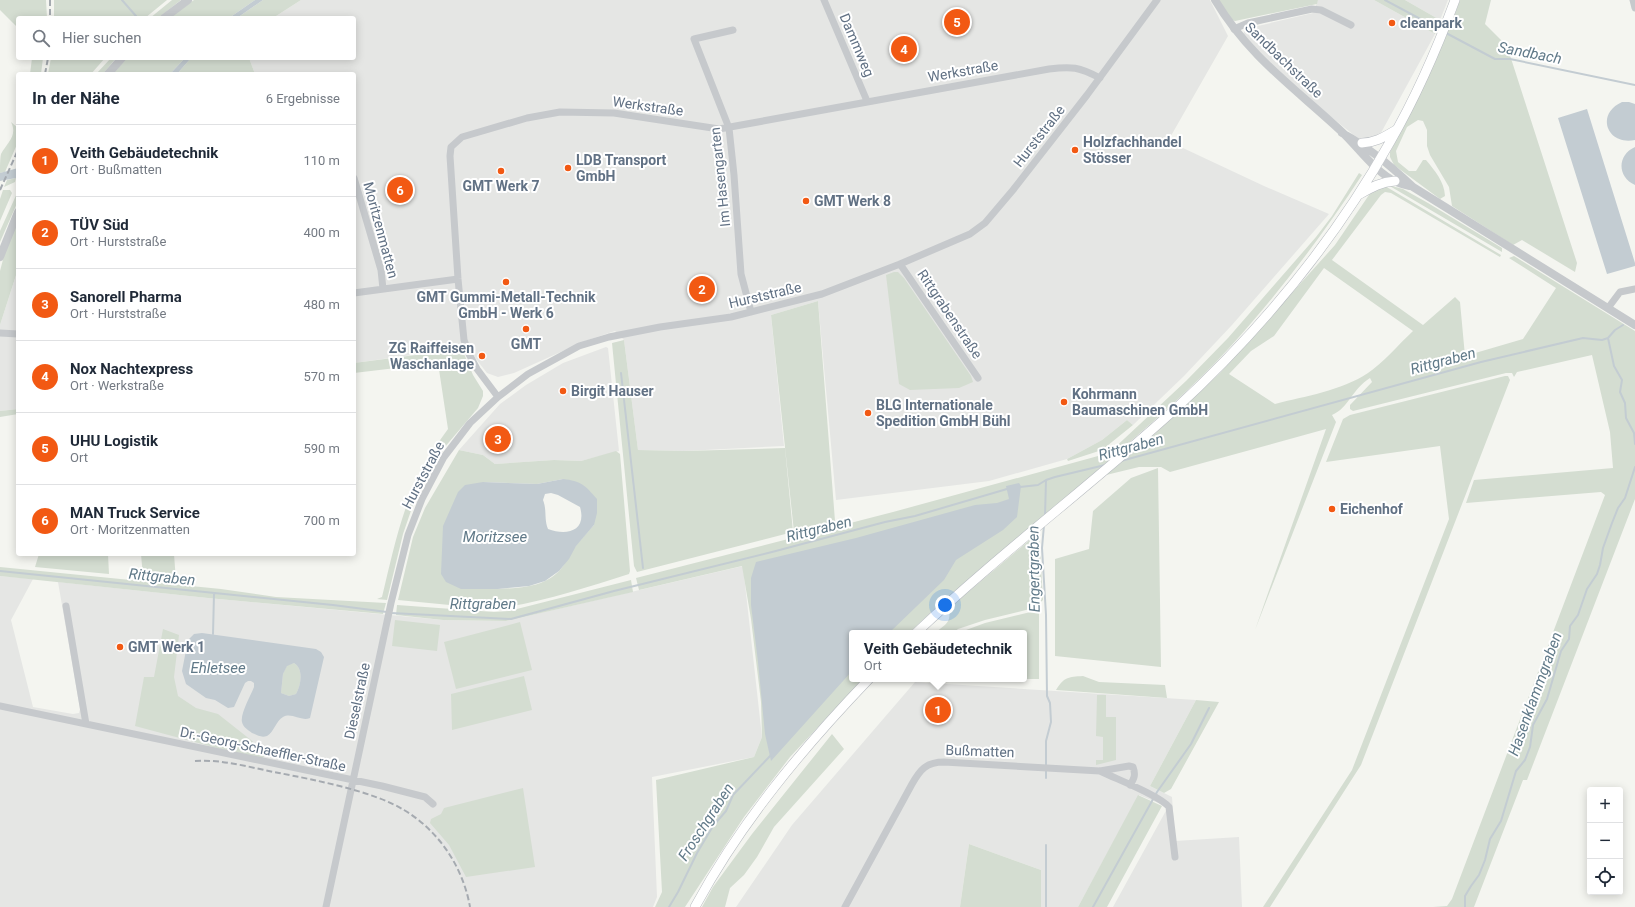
<!DOCTYPE html>
<html lang="de">
<meta charset="utf-8">
<style>
body{margin:0;font-family:Roboto,sans-serif;background:#f2f2f3;color:#1f2937}
.controls{position:absolute;right:12px;bottom:12px;display:grid;overflow:hidden;border-radius:4px;box-shadow:0 2px 10px #0003}
.controls button{width:36px;height:36px;display:grid;place-items:center;padding:0;border:0;border-bottom:1px solid #e0e1e3;background:#fff;color:#1f2937;font:20px sans-serif}
.you{position:absolute;left:945px;top:605px;width:14px;height:14px;margin:-10px;border:3px solid #fff;border-radius:50%;background:#1a73e8;box-shadow:0 0 0 6px #1a73e833}
.badge{display:grid;place-items:center;width:26px;height:26px;border-radius:50%;background:#f25913;color:#fff;font-size:13px;font-weight:700}
.pin{position:absolute;translate:-50% -50%;border:2px solid #fff;box-shadow:0 1px 4px #0006}
.popup{position:absolute;left:849px;top:630px;width:178px;height:52px;box-sizing:border-box;display:grid;place-content:center;border-radius:4px;background:#fff;filter:drop-shadow(0 1px 3px #0005);font-size:13px;white-space:nowrap;color:#747a83}
.popup b{font-size:15px;color:#1f2937}
.popup::after{content:'';position:absolute;left:50%;top:100%;margin-left:-8px;border:8px solid transparent;border-top-color:#fff}
.list{margin:0;padding:0;list-style:none}
h2{display:flex;justify-content:space-between;align-items:center;height:52px;margin:0;padding:0 16px;font-size:17px}
h2 small{font-size:13px;font-weight:400;color:#747a83}
.list li{display:grid;grid-template-columns:26px 1fr auto;gap:12px;align-items:center;box-sizing:border-box;height:72px;padding:0 16px;border-top:1px solid #e0e1e3}
.list b{display:block;font-size:15px;white-space:nowrap}
.list p{margin:0;font-size:13px;white-space:nowrap;color:#747a83}
.list em{font-size:13px;font-style:normal;color:#747a83}
.icon{flex:none;width:22px;height:22px;fill:none;stroke:currentColor;stroke-width:2;stroke-linecap:round;stroke-linejoin:round}
.map{position:relative;flex:none;width:1635px;height:907px;overflow:hidden}
.search{position:absolute;background:#fff;box-shadow:0 2px 10px #0003;left:16px;top:16px;width:340px;height:44px;display:flex;align-items:center;gap:10px;box-sizing:border-box;padding:0 14px;border-radius:4px;color:#747a83;font-size:15px}
.panel{position:absolute;background:#fff;box-shadow:0 2px 10px #0003;left:16px;top:72px;width:340px;height:484px;border-radius:4px}
.map>svg:first-child{display:block}
.built{fill:#e5e6e4}
.green{fill:#d4ddd1;fill-rule:evenodd}
.water{fill:#c3ccd2;fill-rule:evenodd}
.lines{fill:none;stroke-linecap:round;stroke-linejoin:round}
.stream{stroke:#c3ccd2;stroke-width:2}
.secondary-casing{stroke:#b8bcc1;stroke-width:10}
.minor{stroke:#c6c9cc;stroke-width:7}
.tertiary{stroke:#c6c9cc;stroke-width:8}
.secondary{stroke:#fff;stroke-width:9}
.rail{stroke:#a5aab0;stroke-width:2;stroke-dasharray:6 3;stroke-linecap:butt}
.poi-dot{fill:#f25913;stroke:#fff;stroke-width:1.5}
.labels{text-anchor:middle;stroke-width:4;stroke-linejoin:round;paint-order:stroke}
.poi-label{font-size:14px;font-weight:bold;fill:#617184;stroke:#fff;text-anchor:start}
.street-label{font-size:14px;fill:#617184;stroke:#fff}
.water-label{font-size:15px;font-style:italic;fill:#617a89;stroke:#fff}
</style>
<div class="map">
<svg width="1635" height="907" viewBox="0 0 1635 907">
<rect width="100%" height="100%" fill="#f4f5f0"/>
<path class="built" d="M301 0H1210L1228 36 1168 141 1264 186 1329 214 1232 325 1184 376 1133 425 1127 420 1102 440 1067 459 989 481 836 500 818 301 771 315 784 446 685 451 638 450 624 340 615 331 585 341 514 373 498 377 487 373 476 359 470 347 354 363V74H255L249 58H354V18H273Z
M1318 0H1374L1435 34 1382 131 1377 137 1367 139H1360L1355 136 1305 96 1242 37 1245 29 1313 13Z
M1405 0H1448L1440 20Z
M18 269V409L0 411V325Z
M606 347 608 348 619 451 581 461 554 460 495 464 483 455 459 450 500 404 526 385 563 363Z
M743 566 762 737 754 757 652 777 657 897 653 907H0V576L33 579 11 620 33 707 73 714 79 713 80 709 58 582 208 598 443 620 506 621Z
M915 682 1196 700 1150 786 1172 797 1175 841 1239 837 1242 907H1113L1168 807 1139 795 1078 907H1041V870L969 844 960 907H736L792 825Z"/>
<path class="green" d="M0 0H46L47 18H18V28L0 10Z
M54 0H167L145 18H54Z
M172 0H181L158 18H150Z
M194 0H255L229 18H169Z
M263 0H301L273 18H237Z
M1218 0H1318L1317 4 1235 21 1230 19Z
M1374 0H1405L1440 20 1435 34Z
M1460 0H1491L1485 24 1507 46 1577 263 1575 272 1522 240 1513 245 1452 206 1449 187 1430 155 1427 146V130L1423 121 1418 120 1407 127 1396 151 1398 162 1409 171H1416L1423 160H1426C1435 171 1444 181 1445 196L1440 199 1394 165 1390 157V152C1416 103 1441 53 1460 0Z
M32 58H43L41 74H30Z
M51 58H105L91 74H48Z
M111 58H116L103 74H96Z
M127 58H185L170 74H113Z
M191 58H249L255 74H177Z
M11 122 18 128V142L5 172 0 173C0 168 0 158 1 154 7 143 18 136 11 122Z
M1359 173 1362 175C1322 236 1279 293 1230 347 1192 389 1149 425 1107 462 1048 513 989 563 930 613L909 633H852V679H863L790 757 744 817 685 907H655L662 892 656 780 754 757 762 737 761 702 751 619 742 566 639 590 636 578 893 512 1109 453 1186 381 1228 338 1316 237 1332 216Z
M16 178 15 182 4 187 7 180Z
M1388 185 1403 189 1428 203 1502 248V252Z
M1385 186 1501 255 1500 257 1391 193 1385 192 1381 195 1332 260 1423 325 1455 297 1460 302 1465 356 1523 339 1556 288 1509 258 1514 256 1635 331V499L1527 780H1523L1474 907H1433L1447 906 1452 899 1605 495 1601 492 1466 503 1474 480 1613 468 1610 432 1592 355 1517 372 1514 377 1512 373H1506L1353 411 1350 409V405L1372 382 1370 378C1352 389 1349 408 1332 415L1336 422 1255 630 1326 429 1170 472 1161 467H1139L1106 475 1146 442 1220 373 1335 245 1371 192ZM1324 268 1413 331C1400 343 1382 364 1368 373 1341 391 1305 396 1275 404L1229 374 1251 351 1274 336Z
M3 190H10L12 193 0 221V199Z
M18 191V201L0 242V231Z
M18 220V269L0 325V271L5 252Z
M894 272H898L904 278 971 376 973 382 959 388 910 390 899 384 886 275Z
M818 301 835 521 794 532 771 315Z
M624 340 638 450 685 451 785 448 793 532 637 572 634 566 612 343Z
M462 349 473 375 483 391V396L478 408 444 448 415 499 403 534 387 600 377 599 382 597C393 551 403 502 427 460 433 449 441 439 448 429L438 363 354 373V363Z
M1505 376H1508L1510 380 1361 765 1270 907H1263L1352 770 1357 757 1449 519 1440 446 1326 462 1343 419 1350 415Z
M18 409V414L0 417V411Z
M1127 420 1133 425 1102 450 1068 461 1067 459 1102 440Z
M459 450 483 455 495 464 554 460 581 461 616 451 620 454 630 571 629 574C584 588 538 604 491 609L398 600 413 537 425 508ZM563 479 594 525C588 531 583 538 577 544 566 559 564 572 545 581 530 588 514 588 498 589L483 482 537 484Z
M1158 468 1161 667 1055 656V559L1089 549 1093 511 1131 478Z
M1039 532 1043 600 1034 608 985 620 958 629 953 633H935C944 625 953 622 948 609Z
M39 554H108L109 574 35 567Z
M141 554H174L176 581 143 577Z
M0 567 221 589 276 597 386 603 383 614 208 598 0 576Z
M631 580 633 592 506 621 443 620 396 615 397 605 494 612 509 611Z
M1039 610V679H1024V633H958L985 623Z
M395 620 440 625 437 651 392 646Z
M520 622 532 670 456 689 444 642Z
M163 629 179 635 174 677 178 696 196 708 218 714 266 752 262 760 135 726 144 677H154Z
M294 663C304 669 301 685 296 694L289 696 281 693 283 674 287 665Z
M524 676 532 710 452 730 451 694Z
M1083 676 1099 682 1165 685 1167 698 1056 690C1064 677 1068 677 1083 676Z
M1097 695H1106V717H1116V760L1096 765V760H1103V737L1096 736Z
M1196 700 1219 702 1171 789 1164 793 1150 786Z
M832 734 844 749 774 827 757 857 744 875 730 888 725 907H702L713 887 752 834Z
M523 788 535 867 466 877 449 845 430 823 431 819 441 814 444 808Z
M1138 795 1162 806 1107 907H1078Z
M969 844 1041 870V907H960Z"/>
<path class="water" d="M255 0H263L237 18H229Z
M185 58H191L177 74H170Z
M1622 102H1629L1635 104V140C1607 146 1595 114 1622 102Z
M1587 109 1635 263V266L1607 274 1558 118Z
M1635 147V185C1617 177 1617 155 1635 147Z
M18 168 16 178 0 181V173Z
M563 479C581 481 585 485 597 499V513L594 525 576 546 569 559 559 571 545 581 529 586 498 589H461L446 582 441 574 443 526 458 492 465 485 483 482 537 484ZM551 493 558 495 580 507C587 531 567 536 548 529 544 519 547 510 543 500L545 494Z
M1019 483 1021 486 1017 517 1003 530 956 560 944 580 889 633H852V671L771 761 765 734 758 662 751 605V578L756 562 856 538 975 505 997 503 1009 499 1006 486Z
M202 633 316 649 321 652 324 657 310 718C301 722 292 712 283 717 276 721 274 732 267 736 261 738 257 735 252 733 248 730 243 727 242 722 240 714 251 695 254 687V683L251 681H248L245 683 234 707 228 708 215 700 206 698 186 684 182 671 188 640 194 634ZM294 663C304 669 301 685 296 694L289 696 281 693 283 674 287 666Z"/>
<g class="lines">
<path class="stream" d="M122 0 136 16
M1385 0 1441 30
M1446 33 1495 59H1510L1635 85
M1608 338 1614 366 1622 380 1620 392 1625 403 1626 418 1634 433 1635 444
M621 373 643 568
M1121 461 1481 362 1583 338 1602 340 1608 338 1615 330 1623 325
M1020 487 1038 485 1046 480 1055 477 1105 465
M1045 516 1046 480
M1044 525 1042 548 1046 615 1047 696 1050 703 1051 722 1046 741V778
M0 571 333 605 387 612
M391 613 511 619 614 591 772 552 885 522 915 516 1007 489
M213 634 214 594
M1046 845V907
M669 907 678 892 697 853 713 826 726 811 733 795 771 755
M1093 907 1157 792 1191 744 1209 708
M1465 907V896L1471 886 1479 875 1485 860 1490 839 1501 821 1516 771 1525 760 1530 747 1533 725 1547 699 1561 651 1569 639 1570 626 1578 615 1587 589 1597 574 1600 565 1603 548 1612 523 1618 508 1625 498 1635 467"/>
<g class="secondary-casing">
<path id="secondary" d="M1362 143C1375 143 1384 137 1396 130
M1360 194C1372 187 1381 182 1395 181
M916 633C998 555 1089 487 1173 411 1257 334 1334 242 1390 142 1416 97 1437 49 1455 0
M695 907C741 822 802 749 869 679"/>
</g>
<path class="minor" d="M824 0 867 101
M1633 0 1635 8
M1234 29 1248 23 1312 9 1321 10 1351 25
M733 30 694 39 729 128 734 175 741 274 751 312
M354 178 381 270 383 289
M900 264 978 378
M354 293 458 279
M1608 308 1620 292 1635 289
M0 333 18 334
M498 397 477 369 469 354 464 340 458 279 450 156 451 147 462 137 527 118 560 112 614 113 719 129 1049 69C1072 66 1079 67 1100 78
M66 606 86 724
M0 706 382 786 425 797 433 804
M1100 771C1116 779 1159 795 1169 807L1175 857
M326 907 391 603 408 535 422 499 444 457 470 423 498 397 528 374 579 346 609 337 660 327 731 317 822 294 900 264 970 234 985 223 1013 190 1087 95 1157 0
M845 907 912 784C920 770 926 762 944 762L1100 771 1129 766 1133 767C1136 775 1134 779 1130 785"/>
<path class="tertiary" d="M1215 0C1249 57 1295 88 1342 132 1358 147 1375 172 1396 182 1400 184 1406 185 1410 186
M164 18 188 0
M108 74 122 58
M1342 133C1369 147 1391 166 1413 187L1635 325
M0 257 18 212"/>
<use href="#secondary" class="secondary"/>
<path class="rail" d="M50 0V18
M45 74 48 58
M0 190 18 150
M195 761C223 759 252 768 279 773 315 780 373 791 404 810 439 831 463 867 470 907"/>
</g>
<g class="poi-dot">
<circle cx="1392" cy="23" r="4"/>
<circle cx="1075" cy="150" r="4"/>
<circle cx="568" cy="168" r="4"/>
<circle cx="501" cy="171" r="4"/>
<circle cx="806" cy="201" r="4"/>
<circle cx="506" cy="282" r="4"/>
<circle cx="526" cy="329" r="4"/>
<circle cx="482" cy="356" r="4"/>
<circle cx="563" cy="391" r="4"/>
<circle cx="1064" cy="402" r="4"/>
<circle cx="868" cy="413" r="4"/>
<circle cx="1332" cy="509" r="4"/>
<circle cx="120" cy="647" r="4"/>
</g>
<g class="labels">
<g class="poi-label">
<text x="1400" y="28">cleanpark</text>
<text x="1083" y="147">Holzfachhandel<tspan x="1083" dy="16">Stösser</tspan></text>
<text x="576" y="165">LDB Transport<tspan x="576" dy="16">GmbH</tspan></text>
<text x="501" y="191" text-anchor="middle">GMT Werk 7</text>
<text x="814" y="206">GMT Werk 8</text>
<text x="506" y="302" text-anchor="middle">GMT Gummi-Metall-Technik<tspan x="506" dy="16">GmbH - Werk 6</tspan></text>
<text x="526" y="349" text-anchor="middle">GMT</text>
<text x="474" y="353" text-anchor="end">ZG Raiffeisen<tspan x="474" dy="16">Waschanlage</tspan></text>
<text x="571" y="396">Birgit Hauser</text>
<text x="1072" y="399">Kohrmann<tspan x="1072" dy="16">Baumaschinen GmbH</tspan></text>
<text x="876" y="410">BLG Internationale<tspan x="876" dy="16">Spedition GmbH Bühl</tspan></text>
<text x="1340" y="514">Eichenhof</text>
<text x="128" y="652">GMT Werk 1</text>
</g>
<g class="street-label">
<text transform="translate(857 45) rotate(67)" y="5">Dammweg</text>
<text transform="translate(1284 60) rotate(44)" y="5">Sandbachstraße</text>
<text transform="translate(963 71) rotate(-10)" y="5">Werkstraße</text>
<text transform="translate(648 106) rotate(8)" y="5">Werkstraße</text>
<text transform="translate(1039 136) rotate(-52)" y="5">Hurststraße</text>
<text transform="translate(720 177) rotate(-96)" y="5">Im Hasengarten</text>
<text transform="translate(381 230) rotate(75)" y="5">Moritzenmatten</text>
<text transform="translate(765 295) rotate(-13)" y="5">Hurststraße</text>
<text transform="translate(950 314) rotate(56)" y="5">Rittgrabenstraße</text>
<text transform="translate(423 475) rotate(-62)" y="5">Hurststraße</text>
<text transform="translate(357 701) rotate(-78)" y="5">Dieselstraße</text>
<text transform="translate(263 749) rotate(12)" y="5">Dr.-Georg-Schaeffler-Straße</text>
<text transform="translate(980 751) rotate(2)" y="5">Bußmatten</text>
</g>
<g class="water-label">
<text transform="translate(1530 53) rotate(11)" y="5">Sandbach</text>
<text transform="translate(1443 361) rotate(-15)" y="5">Rittgraben</text>
<text transform="translate(1131 447) rotate(-15)" y="5">Rittgraben</text>
<text transform="translate(819 529) rotate(-14)" y="5">Rittgraben</text>
<text x="495" y="542">Moritzsee</text>
<text transform="translate(1034 569) rotate(-91)" y="5">Engertgraben</text>
<text transform="translate(162 577) rotate(6)" y="5">Rittgraben</text>
<text x="483" y="609">Rittgraben</text>
<text x="218" y="673">Ehletsee</text>
<text transform="translate(1535 694) rotate(-70)" y="5">Hasenklammgraben</text>
<text transform="translate(706 822) rotate(-57)" y="5">Froschgraben</text>
</g>
</g>
</svg>
<div class="controls">
<button>+</button>
<button>−</button>
<button><svg class="icon" aria-label="locate" viewBox="0 0 24 24"><circle cx="12" cy="12" r="6"/><path d="M12 2v4M12 18v4M2 12h4M18 12h4"/></svg></button>
</div>
<div class="you"></div>
<div class="pin badge" style="left:938px;top:710px">1</div>
<div class="popup"><b>Veith Gebäudetechnik</b>Ort</div>
<div class="pin badge" style="left:702px;top:289px">2</div>
<div class="pin badge" style="left:498px;top:439px">3</div>
<div class="pin badge" style="left:904px;top:49px">4</div>
<div class="pin badge" style="left:957px;top:22px">5</div>
<div class="pin badge" style="left:400px;top:190px">6</div>
<div class="search"><svg class="icon" aria-label="search" viewBox="0 0 24 24"><circle cx="10" cy="10" r="6"/><path d="M15 15l6 6"/></svg>Hier suchen</div>
<section class="panel">
<h2>In der Nähe<small>6 Ergebnisse</small></h2>
<ul class="list">
<li><span class="badge">1</span><div><b>Veith Gebäudetechnik</b><p>Ort · Bußmatten</p></div><em>110 m</em></li>
<li><span class="badge">2</span><div><b>TÜV Süd</b><p>Ort · Hurststraße</p></div><em>400 m</em></li>
<li><span class="badge">3</span><div><b>Sanorell Pharma</b><p>Ort · Hurststraße</p></div><em>480 m</em></li>
<li><span class="badge">4</span><div><b>Nox Nachtexpress</b><p>Ort · Werkstraße</p></div><em>570 m</em></li>
<li><span class="badge">5</span><div><b>UHU Logistik</b><p>Ort</p></div><em>590 m</em></li>
<li><span class="badge">6</span><div><b>MAN Truck Service</b><p>Ort · Moritzenmatten</p></div><em>700 m</em></li>
</ul>
</section>
</div>
